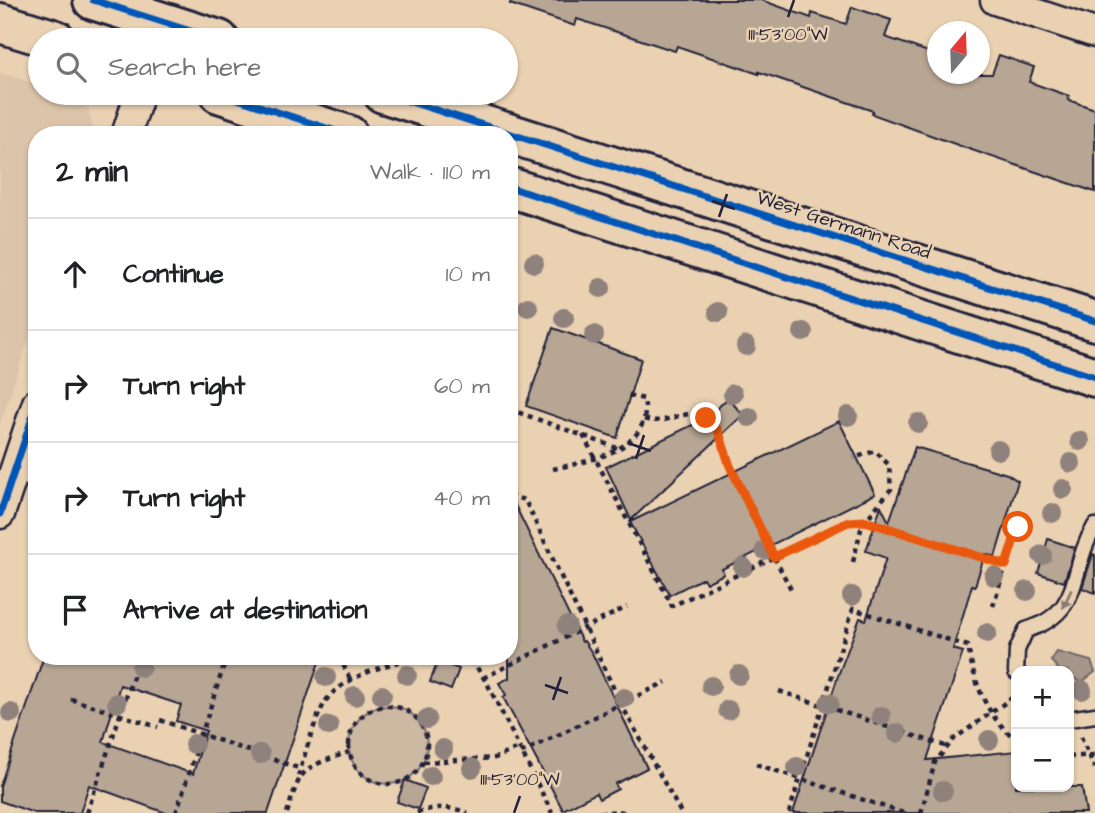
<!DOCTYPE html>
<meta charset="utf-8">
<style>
body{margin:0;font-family:"Architects Daughter",sans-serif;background:#f2f2f2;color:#202124}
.controls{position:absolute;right:21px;bottom:21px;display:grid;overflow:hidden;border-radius:14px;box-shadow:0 2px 5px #0004}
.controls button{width:63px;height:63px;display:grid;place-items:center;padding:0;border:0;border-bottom:2px solid #e0e0e0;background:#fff;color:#202124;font:35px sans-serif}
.compass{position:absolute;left:927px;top:21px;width:63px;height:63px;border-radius:50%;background:#fff;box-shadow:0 2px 5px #0004;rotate:19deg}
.stop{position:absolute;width:21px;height:21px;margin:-16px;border:5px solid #ea580c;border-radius:50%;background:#fff}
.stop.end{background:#ea580c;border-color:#fff;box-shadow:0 2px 7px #0008}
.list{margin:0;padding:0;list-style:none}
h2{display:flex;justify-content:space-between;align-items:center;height:91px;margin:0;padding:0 28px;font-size:30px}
h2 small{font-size:23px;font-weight:400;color:#757577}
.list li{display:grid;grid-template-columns:46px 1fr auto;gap:21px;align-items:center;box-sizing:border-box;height:112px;padding:0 28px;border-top:2px solid #e0e0e0}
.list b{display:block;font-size:26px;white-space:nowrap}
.list em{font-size:23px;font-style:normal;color:#757577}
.icon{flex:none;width:38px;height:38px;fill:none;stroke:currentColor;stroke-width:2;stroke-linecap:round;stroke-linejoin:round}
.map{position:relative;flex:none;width:1095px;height:813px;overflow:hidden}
.search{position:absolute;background:#fff;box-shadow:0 2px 5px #0004;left:28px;top:28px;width:490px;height:77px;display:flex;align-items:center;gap:18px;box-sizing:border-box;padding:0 24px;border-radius:38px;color:#757577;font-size:26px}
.panel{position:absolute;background:#fff;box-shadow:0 2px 5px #0004;left:28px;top:126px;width:490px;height:539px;border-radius:28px}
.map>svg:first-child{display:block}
.built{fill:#dbc4a9}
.green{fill:#cdb8a1;stroke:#786d6e;stroke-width:2}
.water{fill:#a69589;stroke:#71676a;stroke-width:2}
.building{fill:#b8a694;stroke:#22223b;stroke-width:2;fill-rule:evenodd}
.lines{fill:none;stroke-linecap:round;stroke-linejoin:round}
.lane-casing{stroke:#22223b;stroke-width:19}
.street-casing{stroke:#22223b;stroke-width:33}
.secondary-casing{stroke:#22223b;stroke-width:44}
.path{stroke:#22223b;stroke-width:4.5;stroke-dasharray:5 5;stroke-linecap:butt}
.lane{stroke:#ead1b2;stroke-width:14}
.street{stroke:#ead1b2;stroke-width:28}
.secondary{stroke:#ead1b2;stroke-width:38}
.cycleway-casing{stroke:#ead1b2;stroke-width:11}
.cycleway{stroke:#0057b8;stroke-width:7}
.tree{fill:#8f817c}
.oneway{fill:#867a76}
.route{stroke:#ea580c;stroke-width:9}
.ticks{fill:none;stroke:#22223b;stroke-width:2.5}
.labels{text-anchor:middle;stroke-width:5;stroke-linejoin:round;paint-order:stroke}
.street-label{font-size:19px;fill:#22223b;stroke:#ead1b2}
.ticks-label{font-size:18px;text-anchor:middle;fill:#22223b;stroke:#ead1b2;stroke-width:5;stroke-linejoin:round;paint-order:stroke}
</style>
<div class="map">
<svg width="1095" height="813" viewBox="0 0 1095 813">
<rect width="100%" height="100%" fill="#ead1b2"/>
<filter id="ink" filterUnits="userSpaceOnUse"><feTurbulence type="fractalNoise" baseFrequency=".0143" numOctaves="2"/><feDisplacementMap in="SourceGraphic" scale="14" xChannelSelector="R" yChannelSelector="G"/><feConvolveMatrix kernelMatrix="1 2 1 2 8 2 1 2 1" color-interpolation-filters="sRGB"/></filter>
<g filter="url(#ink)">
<path class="built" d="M0 73 40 85V93H66L83 102 89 111 95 135H37V315L0 424Z"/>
<path class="green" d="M349 745a39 39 0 1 1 78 0a39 39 0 1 1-78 0Z"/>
<path class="water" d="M1057 652 1091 661 1095 672 1082 682 1069 676V671H1060L1051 661Z"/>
<path class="building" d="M511 0H761L811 18 812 13 846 24 852 7 891 20 885 37 937 55V74H992L999 55 1034 67 1029 82 1069 96 1068 100 1095 109V192L966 148 872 114 873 111 759 72V74L677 46 675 51 577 19 575 26 510 4Z
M553 328 641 359 617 438 526 406Z
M728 398 743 415 631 520 606 467 707 418Z
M839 421 875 494 722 569 724 574 706 583 703 578 670 595 630 522Z
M915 447 1007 474 1018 481 995 557 985 554 975 586 972 585 953 649 963 652 927 760 1016 751V787H1082L1086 813H793L839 673 860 618 866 620 886 558 866 551 881 506 889 522Z
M509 493 582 642 584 641 592 653 647 768 615 784 618 789 599 799 596 793 563 810 503 697 506 695 499 683 509 678Z
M1048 539 1075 548 1064 582 1038 573Z
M1093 554 1095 555V593L1082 588Z
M44 656H321L268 813H166L89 785 80 813H34L0 801V786ZM120 685 181 705 176 721 206 731 193 774 103 742Z
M438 661 459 669 451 690 430 682Z
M405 780 426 788 418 809 397 802Z"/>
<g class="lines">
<g class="lane-casing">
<path id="lane" d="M13 473 37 481
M1016 672 1017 650 1026 630C1085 612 1068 570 1095 526
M1069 719 1095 715"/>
</g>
<g class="street-casing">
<path id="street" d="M995 0 1095 33
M126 135 140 93
M0 514 37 403"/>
</g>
<g class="secondary-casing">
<path id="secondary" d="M93 0 219 40
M0 23 56 40
M219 93 348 135
M383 93 1095 321
M509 187 1095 377"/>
</g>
<path class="path" d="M509 386 519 358
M509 409 617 448
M644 419C669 427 684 405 706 419 709 420 716 427 718 430 724 440 725 455 730 466 748 509 771 551 793 593
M583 435 672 606 848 522 865 521 1006 565
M553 469C589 461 654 450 644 399L626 395
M509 496 525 500 621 704 681 813
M853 562 862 525 891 489 889 465 875 451 854 458
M993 606 1018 527
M339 656 351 681
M461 656 476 666 488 685 552 813
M483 678 627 607
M779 691 948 747
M71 699 158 727
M349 745a39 39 0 1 1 78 0a39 39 0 1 1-78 0Z
M160 720 301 769
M1081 737 1095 768
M521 753 666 682
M1069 757 1095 755
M423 762 495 758 518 748
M756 764 903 813
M298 776C306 753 312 726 324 704 338 677 396 661 425 656
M87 813 140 656
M176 813 227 656
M287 813C302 765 302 769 349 752
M417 813C435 806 450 806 468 813
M599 813 618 811 628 813
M789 813 853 609 968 646C974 682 986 717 1016 739
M921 813 935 762 954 739 1016 695"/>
<use href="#lane" class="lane"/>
<use href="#street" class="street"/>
<use href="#secondary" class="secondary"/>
<g class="cycleway-casing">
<path id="cycleway" d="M93 0 219 40
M219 93 348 135
M383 93 1095 321
M509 187 1095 377
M0 514 37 403"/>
</g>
<use href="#cycleway" class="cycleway"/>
</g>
<g class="tree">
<circle cx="534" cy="263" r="10"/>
<circle cx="601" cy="288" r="10"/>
<circle cx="528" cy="307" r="10"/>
<circle cx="718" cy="312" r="10"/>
<circle cx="564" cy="318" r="10"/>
<circle cx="803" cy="332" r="10"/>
<circle cx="594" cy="335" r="10"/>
<circle cx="746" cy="346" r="10"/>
<circle cx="733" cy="394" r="10"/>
<circle cx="848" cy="416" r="10"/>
<circle cx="749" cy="417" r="10"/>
<circle cx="918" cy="423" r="10"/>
<circle cx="1080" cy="441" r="10"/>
<circle cx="998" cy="450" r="10"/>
<circle cx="1071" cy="463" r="10"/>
<circle cx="1063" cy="489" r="10"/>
<circle cx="1052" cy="513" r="10"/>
<circle cx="765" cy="550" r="10"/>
<circle cx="1042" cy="555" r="10"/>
<circle cx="743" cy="567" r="10"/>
<circle cx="994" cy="576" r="10"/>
<circle cx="1027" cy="591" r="10"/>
<circle cx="852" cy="596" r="10"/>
<circle cx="567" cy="626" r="10"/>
<circle cx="987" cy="633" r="10"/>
<circle cx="141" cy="667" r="10"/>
<circle cx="407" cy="675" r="10"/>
<circle cx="739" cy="675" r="10"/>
<circle cx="326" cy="677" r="10"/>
<circle cx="711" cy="686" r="10"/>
<circle cx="1082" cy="690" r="10"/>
<circle cx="382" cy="695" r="10"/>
<circle cx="355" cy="696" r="10"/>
<circle cx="624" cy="698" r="10"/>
<circle cx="117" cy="703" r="10"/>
<circle cx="829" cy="703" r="10"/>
<circle cx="728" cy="710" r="10"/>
<circle cx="11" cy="713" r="10"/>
<circle cx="881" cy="716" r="10"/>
<circle cx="427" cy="719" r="10"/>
<circle cx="329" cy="726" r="10"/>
<circle cx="897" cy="733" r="10"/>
<circle cx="989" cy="740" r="10"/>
<circle cx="194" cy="744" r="10"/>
<circle cx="443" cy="749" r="10"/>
<circle cx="260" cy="754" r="10"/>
<circle cx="797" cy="767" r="10"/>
<circle cx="472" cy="768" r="10"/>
<circle cx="431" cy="776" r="10"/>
<circle cx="943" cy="791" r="10"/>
</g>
<defs><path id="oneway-solid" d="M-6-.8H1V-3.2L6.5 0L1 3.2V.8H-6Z" transform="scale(1.75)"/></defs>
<use class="oneway" href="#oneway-solid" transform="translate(1067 599) rotate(115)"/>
</g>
<g class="lines" filter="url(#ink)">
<path class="route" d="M706 418 718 430 730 466 774 557 848 522 865 521 1006 565 1018 527"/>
</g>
<path class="ticks" d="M788 17 794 0M712 201 735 209M719 217 727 194M628 443 651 451M636 459 644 435M545 685 568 693M553 700 561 677M514 813 520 796"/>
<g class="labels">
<g class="street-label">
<text transform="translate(844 224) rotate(18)" y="7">West Germann Road</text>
</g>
</g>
<g class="ticks-label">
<text x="788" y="40">111°53'00"W</text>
<text x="520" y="785">111°53'00"W</text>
</g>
</svg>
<div class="controls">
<button>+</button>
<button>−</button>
</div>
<svg class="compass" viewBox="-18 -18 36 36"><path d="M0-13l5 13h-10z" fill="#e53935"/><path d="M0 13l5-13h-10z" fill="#757577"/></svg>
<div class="stop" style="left:1018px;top:527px"></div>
<div class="stop end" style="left:706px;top:418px"></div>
<div class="search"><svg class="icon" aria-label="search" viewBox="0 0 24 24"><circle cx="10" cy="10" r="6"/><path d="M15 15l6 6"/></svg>Search here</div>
<section class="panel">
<h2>2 min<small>Walk · 110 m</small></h2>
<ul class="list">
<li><svg class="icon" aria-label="ahead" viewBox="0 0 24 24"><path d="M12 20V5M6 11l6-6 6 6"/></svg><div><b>Continue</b></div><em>10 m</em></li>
<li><svg class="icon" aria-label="right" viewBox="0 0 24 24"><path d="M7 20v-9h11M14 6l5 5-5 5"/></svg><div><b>Turn right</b></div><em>60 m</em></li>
<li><svg class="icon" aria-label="right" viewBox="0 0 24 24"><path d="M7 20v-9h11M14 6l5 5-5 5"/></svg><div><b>Turn right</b></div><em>40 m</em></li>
<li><svg class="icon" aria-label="arrive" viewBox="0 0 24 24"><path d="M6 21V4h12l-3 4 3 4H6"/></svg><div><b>Arrive at destination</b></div></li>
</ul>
</section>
</div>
